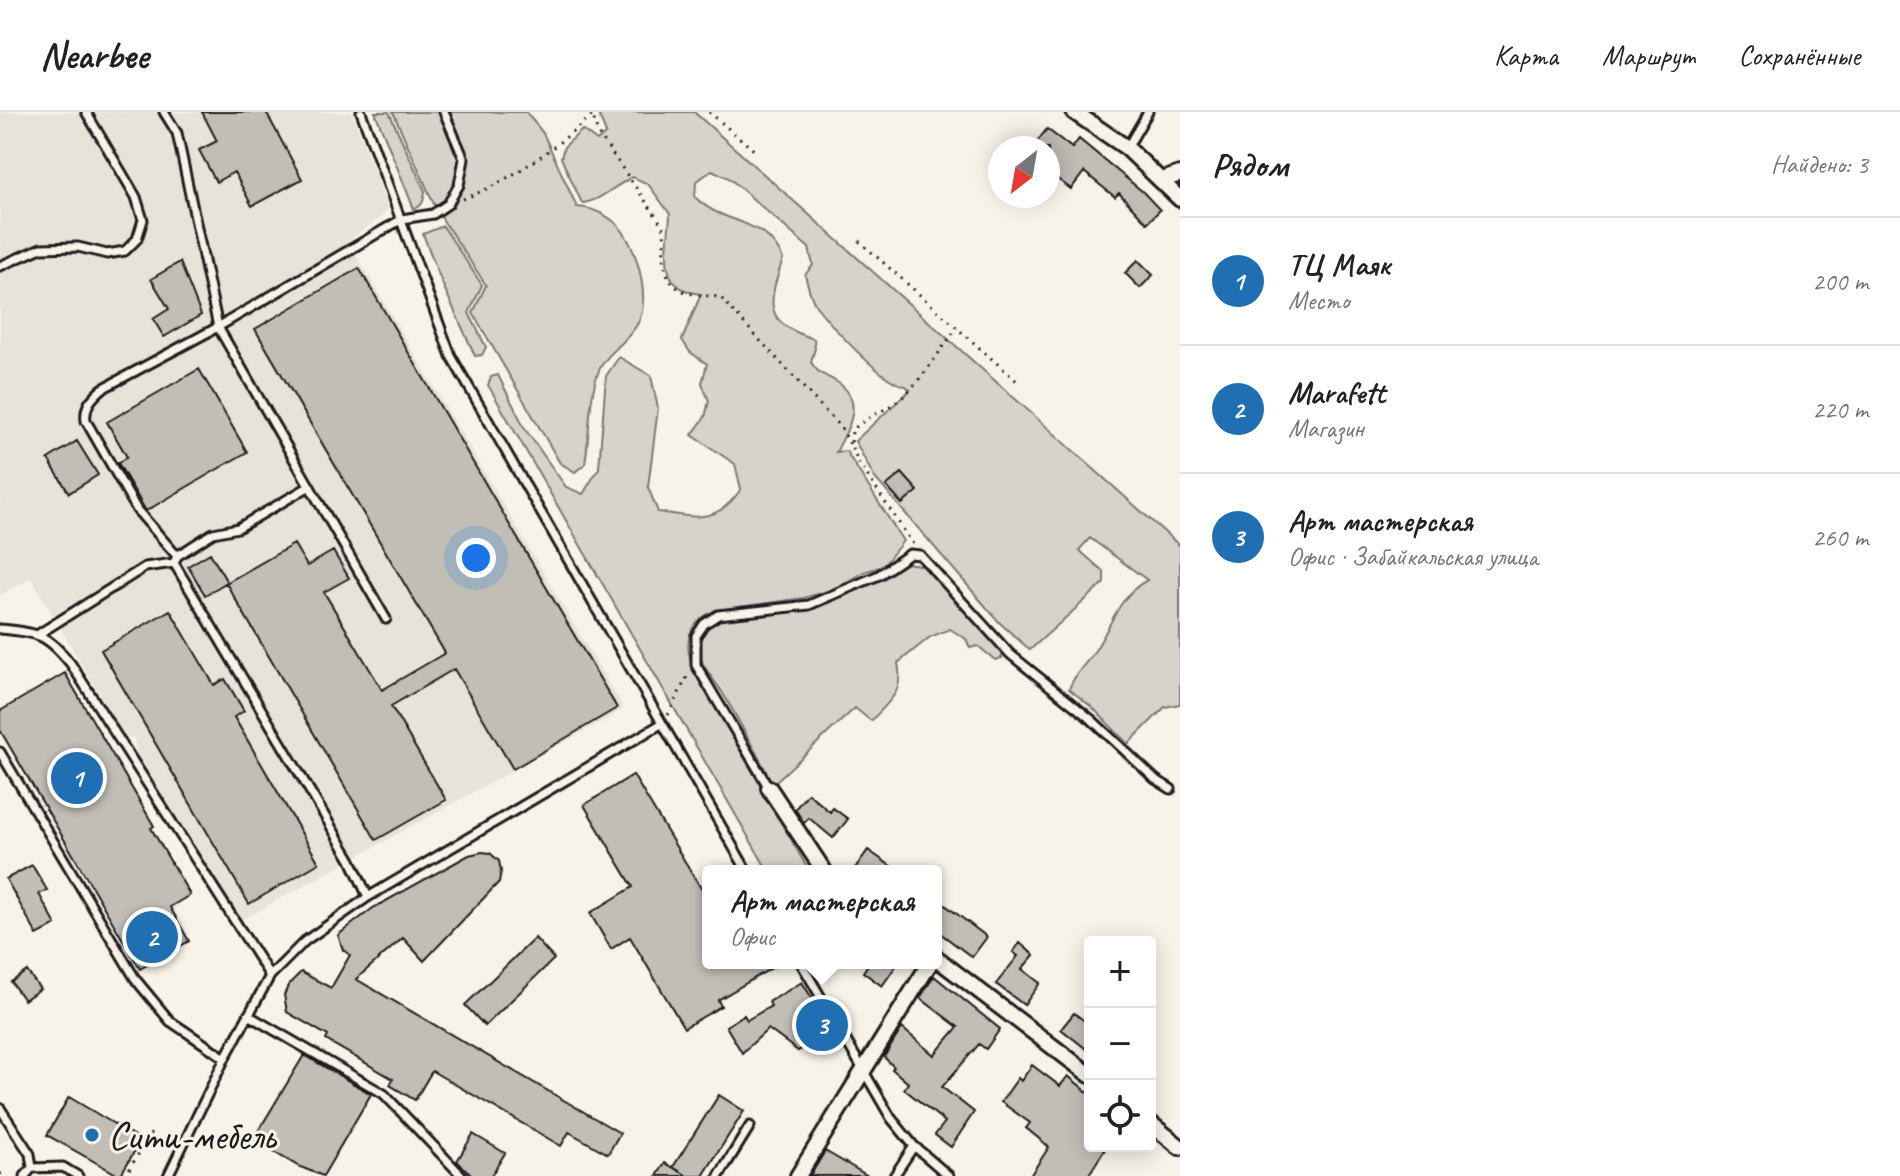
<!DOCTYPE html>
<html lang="ru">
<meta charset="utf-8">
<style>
body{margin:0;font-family:Caveat,sans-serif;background:#f6f6f6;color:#222}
.controls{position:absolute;right:24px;bottom:24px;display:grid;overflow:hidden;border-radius:8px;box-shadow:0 4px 20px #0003}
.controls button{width:72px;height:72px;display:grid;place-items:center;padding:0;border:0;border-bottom:2px solid #e0e0e0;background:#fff;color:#222;font:40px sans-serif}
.compass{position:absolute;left:988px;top:24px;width:72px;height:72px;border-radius:50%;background:#fff;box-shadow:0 4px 20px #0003;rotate:211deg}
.you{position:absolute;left:476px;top:446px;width:28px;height:28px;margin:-20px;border:6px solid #fff;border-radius:50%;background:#1a73e8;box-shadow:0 0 0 12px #1a73e833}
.badge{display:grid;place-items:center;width:52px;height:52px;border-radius:50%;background:#1f6fb2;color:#fff;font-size:26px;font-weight:700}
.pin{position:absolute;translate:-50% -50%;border:4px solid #fff;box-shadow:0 2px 8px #0006}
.popup{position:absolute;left:702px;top:753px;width:240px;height:104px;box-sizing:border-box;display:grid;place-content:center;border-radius:8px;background:#fff;filter:drop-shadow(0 2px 6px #0005);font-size:26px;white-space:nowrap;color:#767676}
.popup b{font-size:30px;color:#222}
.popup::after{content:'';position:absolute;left:50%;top:100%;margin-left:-16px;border:16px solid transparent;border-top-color:#fff}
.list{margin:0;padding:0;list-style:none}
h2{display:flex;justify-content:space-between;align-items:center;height:104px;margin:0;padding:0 32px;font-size:34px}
h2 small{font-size:26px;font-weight:400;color:#767676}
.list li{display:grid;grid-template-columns:52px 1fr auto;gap:24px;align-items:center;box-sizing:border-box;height:128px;padding:0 32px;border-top:2px solid #e0e0e0}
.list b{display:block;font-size:30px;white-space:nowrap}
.list p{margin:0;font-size:26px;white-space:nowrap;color:#767676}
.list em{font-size:26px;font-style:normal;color:#767676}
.icon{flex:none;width:44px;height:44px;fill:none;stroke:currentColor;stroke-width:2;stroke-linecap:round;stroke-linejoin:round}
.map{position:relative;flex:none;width:1180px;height:1064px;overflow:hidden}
header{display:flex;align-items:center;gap:48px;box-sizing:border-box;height:112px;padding:0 40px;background:#fff;border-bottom:2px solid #e0e0e0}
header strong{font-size:38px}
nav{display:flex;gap:44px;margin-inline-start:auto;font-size:28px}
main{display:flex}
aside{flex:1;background:#fff}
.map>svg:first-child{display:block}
.built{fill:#e6e3d9}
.green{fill:#d7d3cb;stroke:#7a7874;stroke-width:2}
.building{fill:#c0beb5;stroke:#1c1c1c;stroke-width:2}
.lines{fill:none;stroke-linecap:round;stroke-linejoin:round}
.lane-casing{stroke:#1c1c1c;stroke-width:13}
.street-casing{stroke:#1c1c1c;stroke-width:20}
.path{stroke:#1c1c1c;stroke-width:3;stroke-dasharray:2 6;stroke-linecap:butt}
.lane{stroke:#f7f3e8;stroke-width:7}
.street{stroke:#f7f3e8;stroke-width:14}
.poi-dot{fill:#1f6fb2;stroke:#f7f3e8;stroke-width:3}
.labels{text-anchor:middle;stroke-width:6;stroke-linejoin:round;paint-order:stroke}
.poi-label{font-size:40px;fill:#1c1c1c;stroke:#f7f3e8;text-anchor:start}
</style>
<header>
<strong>Nearbee</strong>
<nav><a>Карта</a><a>Маршрут</a><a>Сохранённые</a></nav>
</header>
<main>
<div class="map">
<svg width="1180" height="1064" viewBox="0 0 1180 1064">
<rect width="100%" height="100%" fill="#f7f3e8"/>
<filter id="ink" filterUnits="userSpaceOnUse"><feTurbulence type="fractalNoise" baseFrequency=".0125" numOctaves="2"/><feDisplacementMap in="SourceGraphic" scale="16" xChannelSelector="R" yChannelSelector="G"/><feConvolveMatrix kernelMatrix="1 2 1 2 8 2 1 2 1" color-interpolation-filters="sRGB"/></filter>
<g filter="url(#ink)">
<path class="built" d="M0 0H352L388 97 381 106 348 129 624 597 240 809 137 646 134 625H124L31 466 0 483Z"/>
<path class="green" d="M375 0H389L425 79C424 88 423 94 414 97Z
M393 0H526L543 21 577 95C597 96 618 108 627 126 639 147 649 186 639 209 629 230 604 242 598 261 588 290 590 322 585 352L575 360 560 351 473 201 486 173 437 99Z
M603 0H694L1180 434V592L1165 595 1128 632 1093 596 1069 577C1074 562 1085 553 1094 540 1112 513 1118 484 1147 468L1090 426 1079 438 1104 460V471L1030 538 1000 511 874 365 855 329 910 278 906 274C883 272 831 213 816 194 810 185 808 173 805 163L813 153 809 136 729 66 712 58 696 70 695 85C724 115 764 103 783 147 768 192 762 210 814 227L815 236 811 250C816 261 827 264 837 270 866 289 848 317 836 340L846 339 903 429 883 454 864 460 834 477 804 486 717 498C690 509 682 528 693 555L809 759H768L488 273 491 265 498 263 525 317 566 375 583 382 599 356 606 264 619 245 651 264 658 296 648 375 658 400C697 405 716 413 741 377L735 352 692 323 705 305 709 289 702 271 707 252 690 240 682 228 701 182C654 177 669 136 670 102L648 72 633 65C615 73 601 89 582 91L561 46 564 35 582 18 597 29 606 21 599 4Z
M443 114 482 173 469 201 486 235 482 243 475 244 442 171 423 122Z
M907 451 924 454 976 508 1002 540V546L995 548 978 534 970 536 966 527 950 517 930 525 898 551C904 581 890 588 871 609L855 596 773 672C756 641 740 610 722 580 713 566 700 553 699 537 697 518 711 507 728 505 741 504 753 501 765 504 776 494 793 499 808 496 842 489 877 468 907 451Z"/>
<path class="building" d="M202 0H266L302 67 252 94 234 60 216 70 199 38 217 29Z
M1047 17 1072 36 1079 27 1143 80 1160 98 1147 111 1119 81 1115 85 1084 60 1071 77 1048 60V36H1032Z
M1138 148 1153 163 1140 176 1125 161Z
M180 150 201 203 164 225 153 207 169 197 151 167Z
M359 156 617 596 513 657 454 557 391 594 446 688 376 728 226 471 294 432 307 454 333 439 349 466 324 480 382 578 445 541 255 217Z
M199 257 247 340 146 399 118 351 127 345 107 310Z
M77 329 98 363 69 381 48 347Z
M902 361 918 379 902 392 886 374Z
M210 441 227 470 205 483 188 454Z
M170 498 214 573 225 567 244 599 234 605 319 751 249 792 101 538Z
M65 561 154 714 151 716 190 783 170 795 189 829 140 857 0 618V599Z
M633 663 708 788V851H780L718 888 721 894 684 916 630 825 611 837 590 801 633 775 584 693Z
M808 681 830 700 833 696 848 707 833 726 809 706 804 711 795 697Z
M868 738 898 759H853Z
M482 740 490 741 499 749 501 759 499 770 424 849 403 826 356 867 620 1021 608 1042 569 1020 561 1034 432 959 415 988 390 973 393 967 326 928 328 924 287 900 284 883 289 872 301 860 331 876 350 843 343 838 338 823 373 796 469 743Z
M32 753 47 778 39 782 56 813 37 823 6 767Z
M936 786 987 825 972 845 936 818Z
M535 826 554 847 485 914 465 893Z
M1020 831 1034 843 1022 857 1040 871 1024 893 996 872 1018 844 1013 840Z
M869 851H898L882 874 863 860Z
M27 859 40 877 24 888 11 870Z
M934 864 1000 917 986 937 979 932 942 975 974 1000 951 1035 935 1023 945 1010 904 977 908 971 892 957 894 955 884 945 902 916 934 943 958 915 920 886Z
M802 870 832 919 798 939 768 917 742 941 726 914 744 903 747 908 771 894 769 890Z
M1074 901 1090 913V940L1061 917Z
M304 943 371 982 323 1064 298 1054 253 1028Z
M1032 953 1060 974 1068 964 1090 982V1034H1107L1088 1064H1030L1049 1035 1026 1016 1030 1011 1001 990 1018 966 1021 969Z
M719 983 744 999 703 1064H657L665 1051 686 1063 673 1055Z
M69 985 141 1028 120 1064 47 1023Z
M473 1022 505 1041 491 1064H473L457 1049Z
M825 1039 868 1064H810Z"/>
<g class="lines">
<g class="lane-casing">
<path id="lane" d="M164 0 177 21 218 215 386 507
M361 0 451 244 747 759
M1127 36 1148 0
M0 154 41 136 78 135 107 142 125 139 137 127 143 108 136 85 86 0
M310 374 238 416 213 421 177 444 174 451 351 748 368 785
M177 444 137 398 86 309C84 294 91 287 102 277L218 215 402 107 433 102 448 92 459 73 464 47 444 0
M0 517C38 521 46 521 71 552L270 864
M37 523 145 455 174 451
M0 640 136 868 170 909 225 946
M769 676 696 553V524L704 512 718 503 809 493 879 463 910 442 920 443 1010 542 1092 608 1155 667 1171 677
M801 851 891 1006 914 1034 949 1064
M248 903 384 982 462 1064
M0 996 30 1042 32 1056
M25 1064 32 1056 63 1055 78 1064
M168 1064 225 946 270 864 305 829 368 785 661 612
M719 1064 750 1014
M894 1064 914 1034"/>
</g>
<g class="street-casing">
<path id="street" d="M1074 0 1127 36 1180 87
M1162 68 1180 62
M769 676 824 759
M936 846 1090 963
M1150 1011 1180 1035
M798 1064 930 851"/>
</g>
<path class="path" d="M597 0 594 10 599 23 663 114C666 126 663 135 664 146 667 184 691 182 720 185L841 316 851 334
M709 0 755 39
M463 87C513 68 556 35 596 0
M859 129 1019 271
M913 432 859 351 851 334 852 319C865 305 884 300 900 287 922 269 939 239 957 216
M668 603 688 563
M0 1062 3 1060
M125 1064 152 1020"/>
<use href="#lane" class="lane"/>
<use href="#street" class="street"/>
</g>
</g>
<circle class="poi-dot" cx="92" cy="1023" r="8"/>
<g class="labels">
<g class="poi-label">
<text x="108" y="1037">Сити-мебель</text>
</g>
</g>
</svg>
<div class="controls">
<button>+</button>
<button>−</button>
<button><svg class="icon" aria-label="locate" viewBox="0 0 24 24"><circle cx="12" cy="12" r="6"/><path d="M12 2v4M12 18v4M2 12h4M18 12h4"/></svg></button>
</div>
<svg class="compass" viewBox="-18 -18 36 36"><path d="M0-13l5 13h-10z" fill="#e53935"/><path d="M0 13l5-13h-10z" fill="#767676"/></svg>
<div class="you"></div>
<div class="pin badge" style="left:77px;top:666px">1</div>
<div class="pin badge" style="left:152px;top:825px">2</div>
<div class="pin badge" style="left:822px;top:913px">3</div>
<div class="popup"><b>Арт мастерская</b>Офис</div>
</div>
<aside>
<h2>Рядом<small>Найдено: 3</small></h2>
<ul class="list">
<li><span class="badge">1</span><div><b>ТЦ Маяк</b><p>Место</p></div><em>200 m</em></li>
<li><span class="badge">2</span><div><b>Marafett</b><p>Магазин</p></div><em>220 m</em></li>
<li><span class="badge">3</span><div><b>Арт мастерская</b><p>Офис · Забайкальская улица</p></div><em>260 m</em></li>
</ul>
</aside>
</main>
